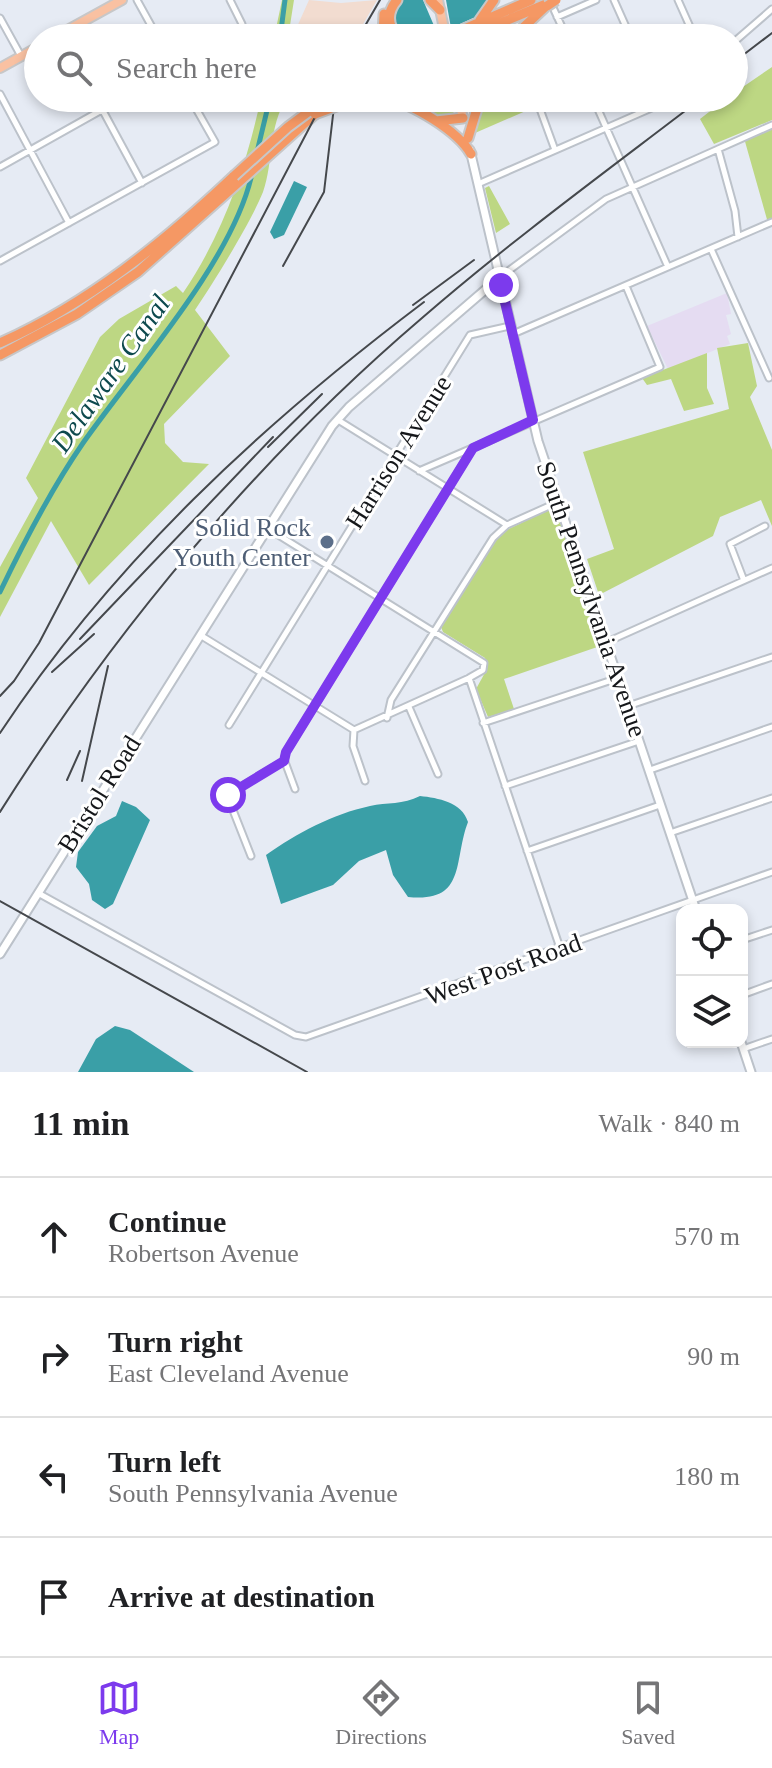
<!DOCTYPE html>
<meta charset="utf-8">
<style>
body{margin:0;font-family:"Times New Roman",serif;background:#f6f6f6;color:#202124}
.controls{position:absolute;right:24px;bottom:24px;display:grid;overflow:hidden;border-radius:16px;box-shadow:0 4px 12px #0003}
.controls button{width:72px;height:72px;display:grid;place-items:center;padding:0;border:0;border-bottom:2px solid #e0e0e0;background:#fff;color:#202124;font:40px sans-serif}
.stop{position:absolute;width:24px;height:24px;margin:-18px;border:6px solid #7c3aed;border-radius:50%;background:#fff}
.stop.end{background:#7c3aed;border-color:#fff;box-shadow:0 2px 8px #0008}
.list{margin:0;padding:0;list-style:none}
h2{display:flex;justify-content:space-between;align-items:center;height:104px;margin:0;padding:0 32px;font-size:34px}
h2 small{font-size:26px;font-weight:400;color:#757577}
.list li{display:grid;grid-template-columns:52px 1fr auto;gap:24px;align-items:center;box-sizing:border-box;height:120px;padding:0 32px;border-top:2px solid #e0e0e0}
.list b{display:block;font-size:30px;white-space:nowrap}
.list p{margin:0;font-size:26px;white-space:nowrap;color:#757577}
.list em{font-size:26px;font-style:normal;color:#757577}
.icon{flex:none;width:44px;height:44px;fill:none;stroke:currentColor;stroke-width:2;stroke-linecap:round;stroke-linejoin:round}
.map{position:relative;flex:none;width:772px;height:1072px;overflow:hidden}
.search{position:absolute;background:#fff;box-shadow:0 4px 12px #0003;left:24px;right:24px;top:24px;height:88px;display:flex;align-items:center;gap:20px;box-sizing:border-box;padding:0 28px;border-radius:44px;color:#757577;font-size:30px}
.sheet{height:584px;background:#fff}
nav{display:flex;justify-content:space-around;align-items:center;box-sizing:border-box;height:112px;border-top:2px solid #e0e0e0;background:#fff;font-size:22px;color:#757577}
nav a{display:grid;justify-items:center;gap:4px}
nav .on{color:#7c3aed}
.map>svg:first-child{display:block}
.commercial{fill:#f2dcd0}
.education{fill:#e5dcf2}
.green{fill:#bdd783}
.water{fill:#3a9fa7}
.lines{fill:none;stroke-linecap:round;stroke-linejoin:round}
.canal{stroke:#3a9fa7;stroke-width:5}
.minor-casing{stroke:#bcc2ca;stroke-width:9}
.secondary-casing{stroke:#bcc2ca;stroke-width:11}
.primary-casing{stroke:#c7c7c8;stroke-width:12}
.motorway-casing{stroke:#c7c7c8;stroke-width:13}
.minor{stroke:#fff;stroke-width:5}
.secondary{stroke:#fff;stroke-width:7}
.primary{stroke:#f9c1a2;stroke-width:8}
.motorway{stroke:#f59864;stroke-width:9}
.rail{stroke:#45484c;stroke-width:2}
.motorway-bridge-casing{stroke:#c7c7c8;stroke-width:13;stroke-linecap:butt}
.motorway-bridge{stroke:#f59864;stroke-width:9}
.route{stroke:#7c3aed;stroke-width:10}
.service-dot{fill:#5c6f8a;stroke:#fff;stroke-width:3}
.labels{text-anchor:middle;stroke-width:6;stroke-linejoin:round;paint-order:stroke}
.street-label{font-size:26px;fill:#15171a;stroke:#fff}
.service-label{font-size:26px;fill:#4e5e75;stroke:#fff;text-anchor:end}
.water-label{font-size:28px;font-style:italic;fill:#0e4a4e;stroke:#fff}
</style>
<div class="map">
<svg width="772" height="1072" viewBox="0 0 772 1072">
<rect width="100%" height="100%" fill="#e6ebf4"/>
<path class="commercial" d="M309 0 341 3 377 0 355 38H292Z"/>
<path class="education" d="M727 293 731 314 726 315 731 334 727 336 730 344 668 369 647 326Z"/>
<path class="green" d="M282 0H294L288 38H274Z
M772 67V120L714 144 700 119 727 98H734V93Z
M261 98H287C268 126 274 161 263 192 251 222 214 282 195 310L230 356 164 424 165 443 183 462 209 464 89 585 51 521 0 617V567L38 498 26 478 100 337 119 319 176 286 183 293C223 234 246 167 261 98Z
M401 98H422L417 99 418 104 451 98 454 115 438 118Z
M486 98H550L551 100 475 133 477 115Z
M772 127V222L768 223 744 138Z
M489 186 510 224 496 233 485 188Z
M748 343 757 386 750 397 772 450V526L761 500 720 517 713 536 599 595 587 559 614 549 583 452 729 409 717 348Z
M707 353V388L714 404 684 411 671 379 647 385 642 378Z
M557 506 603 645 504 679 514 709 488 717 476 689 487 669 485 658 443 632 441 627 500 533Z"/>
<path class="water" d="M402 0H423L438 35 404 38C394 31 394 24 393 13Z
M446 0H491L482 14 451 28Z
M294 181 307 187 284 235 274 239 270 232Z
M420 796C438 798 462 802 468 822 453 861 467 903 408 897L393 875 386 850 359 861 333 885 281 904 266 855C297 833 333 814 370 806 387 802 403 805 420 796Z
M122 801 136 807 150 820 113 904 105 909 92 900 89 884 76 867 78 852 97 826 116 816Z
M115 1026 130 1030 194 1072H78L96 1039Z"/>
<g class="lines">
<path class="canal" d="M280 38 285 0
M257 152 270 98
M0 592C22 546 54 485 83 443 135 369 230 264 251 178"/>
<g class="minor-casing">
<path id="minor" d="M137 0 158 38
M614 0 631 38
M678 0 695 38
M550 1 567 38
M557 17 596 0
M0 18 21 56
M228 38 240 30 242 24 230 0
M734 42 772 9
M0 94 69 223
M96 98 142 183
M593 98 668 267
M540 109 555 150
M718 149 735 211 738 237
M0 167 123 98
M478 184 654 107 665 98
M711 249 769 378
M0 261 215 142 190 98
M500 277 606 199 772 125
M513 334 772 222
M338 420 507 525
M419 471 660 367 626 286
M267 528 484 663 483 670 469 678 354 730
M743 578 730 544 765 526
M200 635 354 730
M607 642 772 568
M469 678 560 948
M628 706 772 657
M409 707 438 774
M387 718 391 700 493 538 507 525 558 502
M483 723 618 678
M229 725 470 335 510 326
M354 730 353 746 365 781
M285 762 295 789
M650 770 772 727
M505 786 639 741
M670 833 772 798
M527 851 660 805
M251 856 227 795 284 761 286 752 473 448
M38 893 295 1035 306 1037 772 872
M742 940 772 930
M742 995 772 984
M743 1049 772 1039"/>
</g>
<g class="secondary-casing">
<path id="secondary" d="M470 150 538 441 696 910
M0 954 332 426 349 407 500 277
M741 1042 751 1072"/>
</g>
<g class="primary-casing">
<path id="primary" d="M438 0 446 38
M53 38 122 0
M0 68 38 47
M459 98 462 114"/>
</g>
<g class="motorway-casing">
<path id="motorway" d="M397 0C386 13 387 26 399 38
M430 0 440 10
M480 20 494 0
M453 34 531 0
M383 38 384 14
M465 38 546 4
M512 38 544 8
M386 98C412 103 458 131 471 154
M461 107 480 101
M436 121 463 118
M468 138 479 102
M0 343C89 303 164 242 234 176
M0 355 77 314 138 272 315 114"/>
</g>
<use href="#minor" class="minor"/>
<use href="#secondary" class="secondary"/>
<use href="#primary" class="primary"/>
<use href="#motorway" class="motorway"/>
<path class="rail" d="M358 38 380 0
M734 62 772 33
M283 266 324 192 335 98
M413 305 474 260
M268 447 322 394
M80 639 273 437
M52 672 94 634
M0 696 14 681 39 643 325 98
M0 733C113 562 261 425 424 302
M67 780 80 751
M82 781 108 666
M0 812C115 629 258 458 422 318 512 240 608 170 702 98
M0 901 307 1072"/>
<g class="motorway-bridge-casing">
<path id="motorway-bridge" d="M547 6 556 0
M443 38 453 34
M315 114 353 100
M234 176 288 127 327 98"/>
</g>
<use href="#motorway-bridge" class="motorway-bridge"/>
</g>
<g class="lines">
<path class="route" d="M228 795 284 761 286 752 473 448 533 420 501 285"/>
</g>
<circle class="service-dot" cx="327" cy="542" r="8"/>
<g class="labels">
<g class="street-label">
<text transform="translate(398 452) rotate(-58)" y="9">Harrison Avenue</text>
<text transform="translate(592 599) rotate(71)" y="9">South Pennsylvania Avenue</text>
<text transform="translate(99 794) rotate(-58)" y="9">Bristol Road</text>
<text transform="translate(503 969) rotate(-20)" y="9">West Post Road</text>
</g>
<g class="service-label">
<text x="311" y="536">Solid Rock<tspan x="311" dy="30">Youth Center</tspan></text>
</g>
<g class="water-label">
<text transform="translate(110 373) rotate(-55)" y="10">Delaware Canal</text>
</g>
</g>
</svg>
<div class="controls">
<button><svg class="icon" aria-label="locate" viewBox="0 0 24 24"><circle cx="12" cy="12" r="6"/><path d="M12 2v4M12 18v4M2 12h4M18 12h4"/></svg></button>
<button><svg class="icon" aria-label="layers" viewBox="0 0 24 24"><path d="M12 4l9 5-9 5-9-5zM3 14l9 5 9-5"/></svg></button>
</div>
<div class="stop" style="left:228px;top:795px"></div>
<div class="stop end" style="left:501px;top:285px"></div>
<div class="search"><svg class="icon" aria-label="search" viewBox="0 0 24 24"><circle cx="10" cy="10" r="6"/><path d="M15 15l6 6"/></svg>Search here</div>
</div>
<section class="sheet">
<h2>11 min<small>Walk · 840 m</small></h2>
<ul class="list">
<li><svg class="icon" aria-label="ahead" viewBox="0 0 24 24"><path d="M12 20V5M6 11l6-6 6 6"/></svg><div><b>Continue</b><p>Robertson Avenue</p></div><em>570 m</em></li>
<li><svg class="icon" aria-label="right" viewBox="0 0 24 24"><path d="M7 20v-9h11M14 6l5 5-5 5"/></svg><div><b>Turn right</b><p>East Cleveland Avenue</p></div><em>90 m</em></li>
<li><svg class="icon" aria-label="left" viewBox="0 0 24 24"><path d="M17 20v-9H6M10 6l-5 5 5 5"/></svg><div><b>Turn left</b><p>South Pennsylvania Avenue</p></div><em>180 m</em></li>
<li><svg class="icon" aria-label="arrive" viewBox="0 0 24 24"><path d="M6 21V4h12l-3 4 3 4H6"/></svg><div><b>Arrive at destination</b></div></li>
</ul>
</section>
<nav>
<a class="on"><svg class="icon" aria-label="map" viewBox="0 0 24 24"><path d="M3 6l6-2 6 2 6-2v14l-6 2-6-2-6 2zM9 4v14M15 6v14"/></svg>Map</a>
<a><svg class="icon" aria-label="directions" viewBox="0 0 24 24"><path d="M12 3l9 9-9 9-9-9zM9 14v-3h6M13 9l2 2-2 2"/></svg>Directions</a>
<a><svg class="icon" aria-label="saved" viewBox="0 0 24 24"><path d="M7 4h10v16l-5-4-5 4z"/></svg>Saved</a>
</nav>
